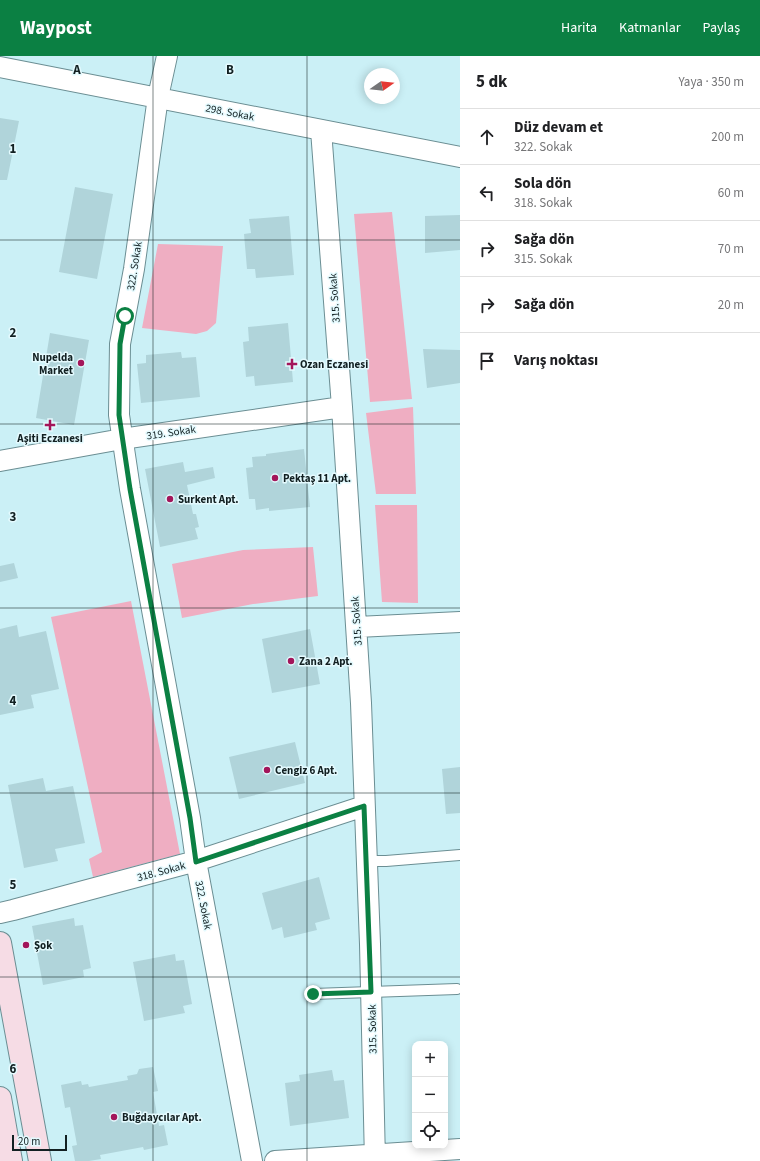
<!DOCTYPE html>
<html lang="tr">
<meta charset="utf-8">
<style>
body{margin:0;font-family:"Source Sans 3",sans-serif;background:#f6f6f6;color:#202124}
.controls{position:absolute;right:12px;bottom:12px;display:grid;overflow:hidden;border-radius:8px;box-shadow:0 2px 10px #0003}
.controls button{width:36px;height:36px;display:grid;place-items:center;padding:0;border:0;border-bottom:1px solid #e0e0e0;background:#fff;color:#202124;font:20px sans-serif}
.compass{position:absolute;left:364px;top:12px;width:36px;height:36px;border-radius:50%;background:#fff;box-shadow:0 2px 10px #0003;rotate:76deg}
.scale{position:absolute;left:12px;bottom:10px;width:55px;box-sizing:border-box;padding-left:4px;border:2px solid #122022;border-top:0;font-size:11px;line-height:14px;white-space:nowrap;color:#122022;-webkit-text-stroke:3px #e4fafe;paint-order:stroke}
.stop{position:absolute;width:12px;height:12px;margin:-9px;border:3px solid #0b8043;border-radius:50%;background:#fff}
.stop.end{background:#0b8043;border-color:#fff;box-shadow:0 1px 4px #0008}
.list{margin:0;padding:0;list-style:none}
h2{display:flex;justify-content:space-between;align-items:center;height:52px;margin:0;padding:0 16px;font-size:17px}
h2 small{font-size:13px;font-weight:400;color:#757577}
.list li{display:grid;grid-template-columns:26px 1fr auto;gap:12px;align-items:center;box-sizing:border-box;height:56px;padding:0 16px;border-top:1px solid #e0e0e0}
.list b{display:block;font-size:15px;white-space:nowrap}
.list p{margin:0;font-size:13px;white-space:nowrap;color:#757577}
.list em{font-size:13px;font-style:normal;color:#757577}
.icon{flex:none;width:22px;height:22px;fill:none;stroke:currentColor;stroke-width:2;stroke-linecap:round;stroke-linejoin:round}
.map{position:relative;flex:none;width:460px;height:1105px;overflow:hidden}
header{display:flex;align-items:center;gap:24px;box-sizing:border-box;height:56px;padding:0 20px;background:#0b8043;color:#fff}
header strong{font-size:19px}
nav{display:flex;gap:22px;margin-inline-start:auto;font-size:14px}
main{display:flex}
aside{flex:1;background:#fff}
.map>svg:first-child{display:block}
.green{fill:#efaec2}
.building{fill:#b0d4da}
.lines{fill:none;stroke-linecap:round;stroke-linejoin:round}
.service-casing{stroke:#6b8e93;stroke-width:12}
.minor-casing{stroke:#6b8e93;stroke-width:22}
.secondary-casing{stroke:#6b8e93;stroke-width:24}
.service{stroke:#fff;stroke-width:10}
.minor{stroke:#fff;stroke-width:20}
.secondary{stroke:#f6dce5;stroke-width:22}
.route{stroke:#0b8043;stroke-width:5}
.grid{fill:none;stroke:#122022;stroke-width:1;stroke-opacity:0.55}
.poi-dot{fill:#a3155a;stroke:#e4fafe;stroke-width:1.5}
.labels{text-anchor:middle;stroke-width:3;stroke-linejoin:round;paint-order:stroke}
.street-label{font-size:11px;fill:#122022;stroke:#e4fafe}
.poi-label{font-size:11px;font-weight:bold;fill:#122022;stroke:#e4fafe;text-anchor:start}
.grid-label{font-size:13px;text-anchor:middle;font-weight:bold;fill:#122022;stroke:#e4fafe;stroke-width:3;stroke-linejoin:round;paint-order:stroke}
</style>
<header>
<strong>Waypost</strong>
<nav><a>Harita</a><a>Katmanlar</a><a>Paylaş</a></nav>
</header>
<main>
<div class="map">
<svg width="460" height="1105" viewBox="0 0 460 1105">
<rect width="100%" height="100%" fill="#cbf0f6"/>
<path class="green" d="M392 156 412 343 370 346 354 158Z
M158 188 223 190 216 267 207 275 196 278 142 272Z
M413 351 416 438H376L366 357Z
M375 449H417L418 547 382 546Z
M313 491 318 540 253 548 182 562 172 508 243 494Z
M131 545 180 798 93 821 89 803 102 796 51 561Z"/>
<path class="building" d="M0 62 19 65 7 124H0Z
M75 131 113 138 97 223 59 216Z
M460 159V194L425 197V160Z
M289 160 294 219 256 222 255 213H247L244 178 251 177 249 163Z
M288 267 293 326 255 330 254 320 246 321 243 286 249 285 248 271Z
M50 277 89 284 74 369 36 362Z
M423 293 460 294V327L427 332Z
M181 296 182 302 196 301 200 341 141 347 137 308 146 307V299Z
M304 393 310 451 269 455V452L256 454 255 443H249L246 412 253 411 252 401 266 400V398Z
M183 406 185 416 213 411 215 422 187 429 193 458H196L199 471 195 472 198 483 160 491 145 413Z
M14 507 18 522 0 526V510Z
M17 569 19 581 46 575 59 633 31 639 34 652 0 659V573Z
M310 573 320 628 272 637 262 583Z
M295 686 305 727 239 743 229 701Z
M460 711V757L446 758 442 713Z
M43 722 46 735 73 730 85 787 55 793 58 805 24 812 8 729Z
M319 821 330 863 315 867 317 874 284 882 282 871 272 874 262 837Z
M74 862 75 870 83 869 91 912 83 914 84 921 43 929 32 870Z
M175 898 176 905 184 904 192 948 183 950 185 957 144 965 133 906Z
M153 1011 158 1035 153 1036 159 1070 164 1069 168 1089 144 1094 143 1091 100 1099 101 1103 89 1105H75L72 1090 77 1089 70 1051 65 1052 61 1029 81 1025 82 1029 88 1028 89 1031 128 1024 127 1020 137 1018 139 1013Z
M332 1014 334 1025 344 1024 349 1062 290 1070 285 1027 300 1025 299 1019Z"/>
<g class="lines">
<g class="service-casing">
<path id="service" d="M367 805H386L460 799
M313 938 457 933"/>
</g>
<g class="minor-casing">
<path id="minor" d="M167 0 158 41 134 213 120 288 119 359 130 433 190 762 196 805 252 1105
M0 11 460 101
M321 74 342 351 361 647 370 888 375 1105
M0 405 122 383 342 351
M357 571 460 566
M0 857 13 854 196 805 364 750
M275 1105 460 1093"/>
</g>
<g class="secondary-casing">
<path id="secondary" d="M0 887 40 1105
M0 1042 11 1105"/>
</g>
<use href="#service" class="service"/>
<use href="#minor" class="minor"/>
<use href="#secondary" class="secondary"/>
</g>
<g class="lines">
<path class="route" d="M125 260 120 288 119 359 130 433 190 762 196 806 364 750 371 936 313 938"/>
</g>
<path class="grid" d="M153 0V1105M307 0V1105M0 184H460M0 368H460M0 552H460M0 737H460M0 921H460"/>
<g class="poi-dot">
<circle cx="81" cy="307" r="4"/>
<path d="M290 302h4v4h4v4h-4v4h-4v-4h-4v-4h4z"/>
<path d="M48 363h4v4h4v4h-4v4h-4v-4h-4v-4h4z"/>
<circle cx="275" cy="422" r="4"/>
<circle cx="170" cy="443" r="4"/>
<circle cx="291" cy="605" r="4"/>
<circle cx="267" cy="714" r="4"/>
<circle cx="26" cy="889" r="4"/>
<circle cx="114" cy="1061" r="4"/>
</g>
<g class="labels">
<g class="street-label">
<text transform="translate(230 56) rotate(11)" y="4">298. Sokak</text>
<text transform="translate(134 210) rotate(-81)" y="4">322. Sokak</text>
<text transform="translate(334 242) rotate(-94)" y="4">315. Sokak</text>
<text transform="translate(171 376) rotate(-8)" y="4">319. Sokak</text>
<text transform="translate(356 565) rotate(-94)" y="4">315. Sokak</text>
<text transform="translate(161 815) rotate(-15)" y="4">318. Sokak</text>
<text transform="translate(204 849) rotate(79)" y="4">322. Sokak</text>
<text transform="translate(372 973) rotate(-91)" y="4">315. Sokak</text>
</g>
<g class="poi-label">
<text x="73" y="305" text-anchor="end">Nupelda<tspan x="73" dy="13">Market</tspan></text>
<text x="300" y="312">Ozan Eczanesi</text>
<text x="50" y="386" text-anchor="middle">Aşiti Eczanesi</text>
<text x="283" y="426">Pektaş 11 Apt.</text>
<text x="178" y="447">Surkent Apt.</text>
<text x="299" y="609">Zana 2 Apt.</text>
<text x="275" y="718">Cengiz 6 Apt.</text>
<text x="34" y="893">Şok</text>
<text x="122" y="1065">Buğdaycılar Apt.</text>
</g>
</g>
<g class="grid-label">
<text x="77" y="18">A</text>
<text x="230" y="18">B</text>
<text x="13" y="97">1</text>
<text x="13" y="281">2</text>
<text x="13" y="465">3</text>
<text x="13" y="649">4</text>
<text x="13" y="833">5</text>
<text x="13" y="1017">6</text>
</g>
</svg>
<div class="controls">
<button>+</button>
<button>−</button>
<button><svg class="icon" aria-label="locate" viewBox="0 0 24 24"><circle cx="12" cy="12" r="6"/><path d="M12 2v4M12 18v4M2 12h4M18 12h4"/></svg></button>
</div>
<svg class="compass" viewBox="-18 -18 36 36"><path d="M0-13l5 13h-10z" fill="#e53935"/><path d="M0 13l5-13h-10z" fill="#757577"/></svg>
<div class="scale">20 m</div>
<div class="stop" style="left:125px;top:260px"></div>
<div class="stop end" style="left:313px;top:938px"></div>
</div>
<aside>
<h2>5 dk<small>Yaya · 350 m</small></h2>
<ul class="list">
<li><svg class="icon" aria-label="ahead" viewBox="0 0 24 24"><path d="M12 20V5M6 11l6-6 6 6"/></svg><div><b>Düz devam et</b><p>322. Sokak</p></div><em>200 m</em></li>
<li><svg class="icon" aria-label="left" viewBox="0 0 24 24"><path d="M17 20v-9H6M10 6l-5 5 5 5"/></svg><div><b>Sola dön</b><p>318. Sokak</p></div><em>60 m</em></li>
<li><svg class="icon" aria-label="right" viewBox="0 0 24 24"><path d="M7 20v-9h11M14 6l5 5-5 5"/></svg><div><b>Sağa dön</b><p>315. Sokak</p></div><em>70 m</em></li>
<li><svg class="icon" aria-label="right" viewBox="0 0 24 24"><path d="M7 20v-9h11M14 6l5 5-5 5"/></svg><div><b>Sağa dön</b></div><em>20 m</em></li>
<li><svg class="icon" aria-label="arrive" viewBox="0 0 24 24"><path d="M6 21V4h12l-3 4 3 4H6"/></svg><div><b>Varış noktası</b></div></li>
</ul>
</aside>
</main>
